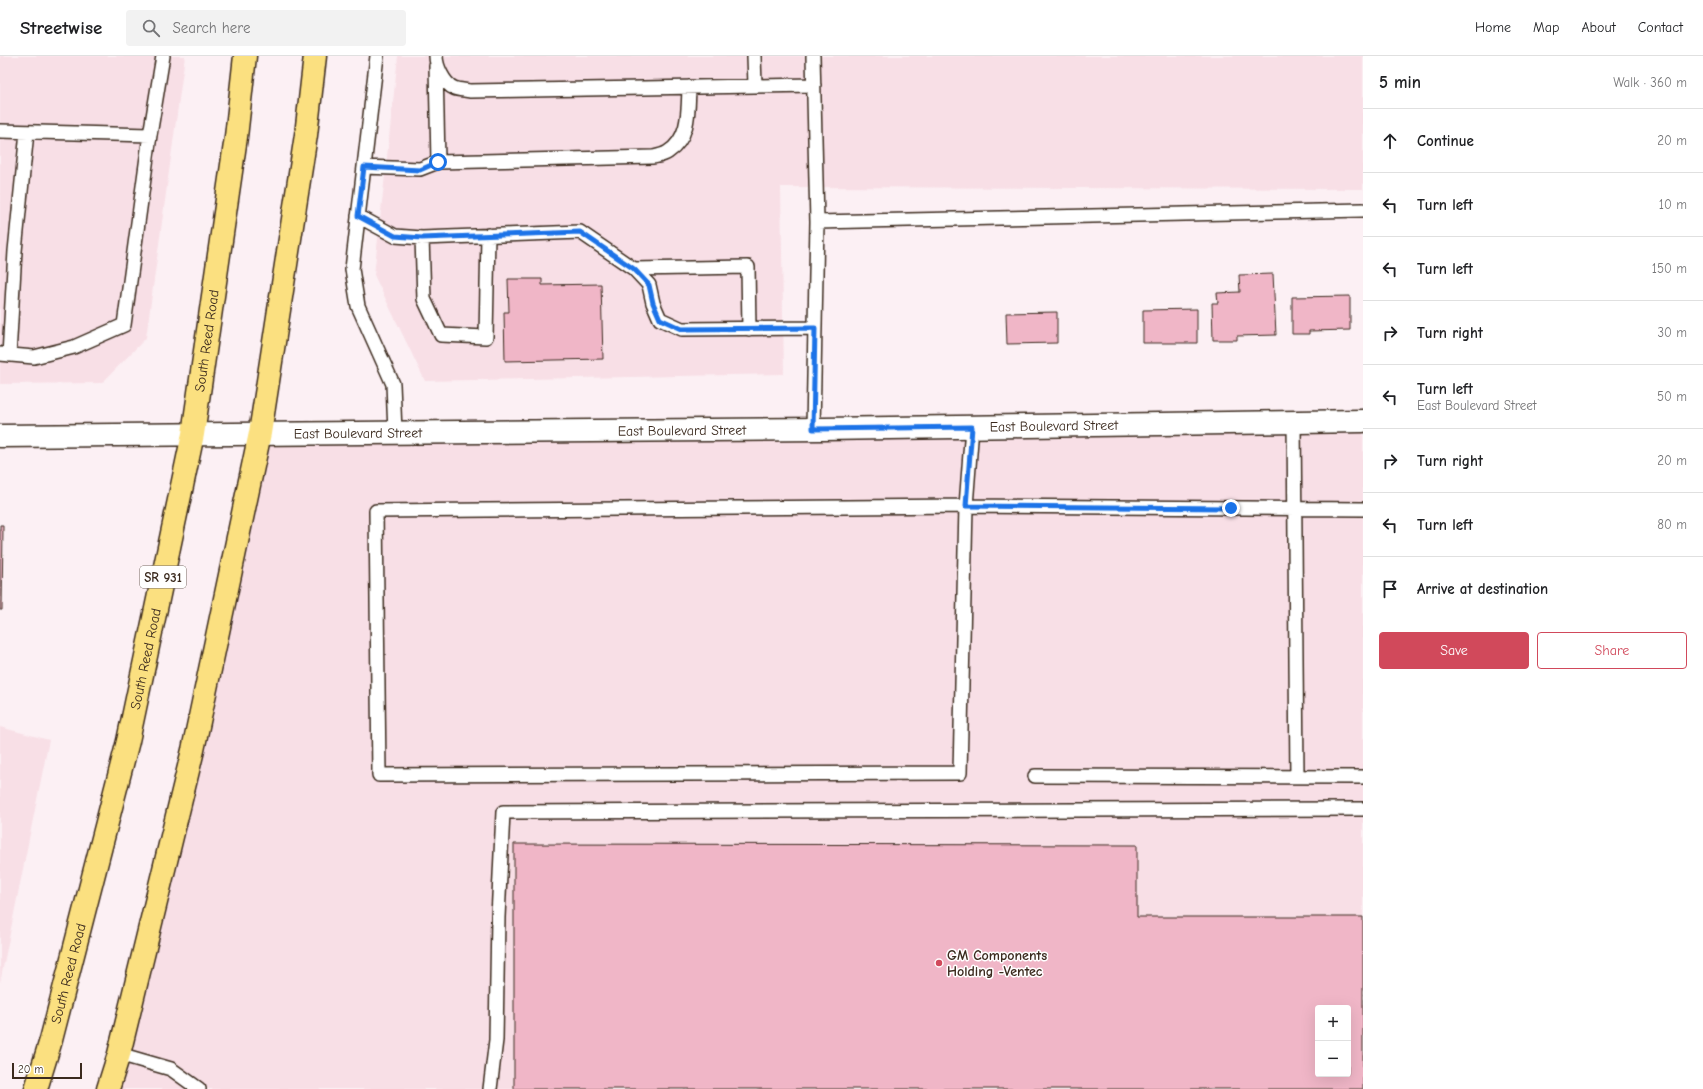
<!DOCTYPE html>
<meta charset="utf-8">
<style>
body{margin:0;font-family:"Comic Neue",sans-serif;background:#f2f2f2;color:#202124}
.controls{position:absolute;right:12px;bottom:12px;display:grid;overflow:hidden;border-radius:4px;box-shadow:0 4px 16px #0002}
.controls button{width:36px;height:36px;display:grid;place-items:center;padding:0;border:0;border-bottom:1px solid #e0e0e0;background:#fff;color:#202124;font:20px sans-serif}
.scale{position:absolute;left:12px;bottom:10px;width:70px;box-sizing:border-box;padding-left:4px;border:2px solid #3b2a1e;border-top:0;font-size:11px;line-height:14px;white-space:nowrap;color:#3b2a1e;-webkit-text-stroke:3px #fff;paint-order:stroke}
.stop{position:absolute;width:12px;height:12px;margin:-9px;border:3px solid #1a73e8;border-radius:50%;background:#fff}
.stop.end{background:#1a73e8;border-color:#fff;box-shadow:0 1px 4px #0008}
.list{margin:0;padding:0;list-style:none}
h2{display:flex;justify-content:space-between;align-items:center;height:52px;margin:0;padding:0 16px;font-size:17px}
h2 small{font-size:13px;font-weight:400;color:#757577}
.list li{display:grid;grid-template-columns:26px 1fr auto;gap:12px;align-items:center;box-sizing:border-box;height:64px;padding:0 16px;border-top:1px solid #e0e0e0}
.list b{display:block;font-size:15px;white-space:nowrap}
.list p{margin:0;font-size:13px;white-space:nowrap;color:#757577}
.list em{font-size:13px;font-style:normal;color:#757577}
.actions{display:flex;gap:8px;padding:12px 16px}
.actions a{flex:1;padding:9px 0;border:1px solid #d1495b;border-radius:4px;text-align:center;font-size:14px;color:#d1495b}
.actions .main{background:#d1495b;color:#fff}
.icon{flex:none;width:22px;height:22px;fill:none;stroke:currentColor;stroke-width:2;stroke-linecap:round;stroke-linejoin:round}
.map{position:relative;flex:none;width:1363px;height:1033px;overflow:hidden}
header{display:flex;align-items:center;gap:24px;box-sizing:border-box;height:56px;padding:0 20px;background:#fff;border-bottom:1px solid #e0e0e0}
header strong{font-size:19px}
nav{display:flex;gap:22px;margin-inline-start:auto;font-size:14px}
.search{width:280px;height:36px;background:#f2f2f2;display:flex;align-items:center;gap:10px;box-sizing:border-box;padding:0 14px;border-radius:4px;color:#757577;font-size:15px}
main{display:flex}
aside{flex:1;background:#fff}
.map>svg:first-child{display:block}
.built{fill:#f8dfe6;fill-rule:evenodd}
.building{fill:#f0b6c7;stroke:#3b2a1e;fill-rule:evenodd}
.lines{fill:none;stroke-linecap:round;stroke-linejoin:round}
.lane-casing{stroke:#3b2a1e;stroke-width:16}
.secondary-casing{stroke:#3b2a1e;stroke-width:25}
.primary-casing{stroke:#3b2a1e;stroke-width:25}
.lane{stroke:#fff;stroke-width:13}
.secondary{stroke:#fff;stroke-width:22}
.primary{stroke:#fbe080;stroke-width:22}
.route{stroke:#1a73e8;stroke-width:5}
.poi-dot{fill:#d1495b;stroke:#fff;stroke-width:1.5}
.labels{text-anchor:middle;stroke-width:3;stroke-linejoin:round;paint-order:stroke}
.shield{fill:#fff;stroke:#766a62;stroke-width:1}
.shield-label{font-size:13px;font-weight:bold;fill:#3b2a1e}
.street-label{font-size:14px;fill:#3b2a1e;stroke:#fff}
.poi-label{font-size:14px;font-weight:bold;fill:#3b2a1e;stroke:#fff;text-anchor:start}
</style>
<header>
<strong>Streetwise</strong>
<div class="search"><svg class="icon" aria-label="search" viewBox="0 0 24 24"><circle cx="10" cy="10" r="6"/><path d="M15 15l6 6"/></svg>Search here</div>
<nav><a>Home</a><a>Map</a><a>About</a><a>Contact</a></nav>
</header>
<main>
<div class="map">
<svg width="1363" height="1033" viewBox="0 0 1363 1033">
<rect width="100%" height="100%" fill="#fcf0f4"/>
<filter id="ink" filterUnits="userSpaceOnUse"><feTurbulence type="fractalNoise" baseFrequency=".025" numOctaves="2"/><feDisplacementMap in="SourceGraphic" scale="8" xChannelSelector="R" yChannelSelector="G"/><feConvolveMatrix kernelMatrix="1 2 1 2 8 2 1 2 1" color-interpolation-filters="sRGB"/></filter>
<g filter="url(#ink)">
<path class="built" d="M0 0H185L146 282 102 327 0 328Z
M398 0H1363V133L781 131 784 318 425 325 374 219Z
M1363 362V1033H108L260 377ZM1318 952H1348V1018H1318Z
M0 671 49 684 0 927Z"/>
<path class="building" d="M1273 218 1276 279 1237 280V284H1213L1212 247H1218L1217 237 1240 236 1239 219Z
M508 223H542V229L601 228 603 303 505 305 504 256H509Z
M1350 240V274L1309 275V278H1292V241Z
M1197 253V287H1143V254Z
M1057 256V287L1007 288 1006 257Z
M0 469H3L2 554H0Z
M514 788 1137 789V861H1363V1033H514ZM1318 952H1348V1018H1318Z"/>
<g class="lines">
<g class="lane-casing">
<path id="lane" d="M377 0 352 213 358 250 393 328 395 376
M436 0C436 10 444 28 454 32 458 34 466 34 470 35L814 29
M754 0 755 29
M436 10 438 106
M0 75 150 79 124 269 74 291 34 301 0 298
M150 79 163 0
M364 111 420 113 438 106 653 101C658 100 664 99 668 96 690 82 688 54 689 31
M358 160 395 180 422 182 580 176 634 213 649 229 653 247 660 263 682 273 815 272
M817 166 1363 154
M422 182 424 243 441 279 486 281 488 179
M634 213 748 211 749 273
M9 299 15 195 27 76
M1294 366 1297 721
M972 371 966 450 960 717 379 719 376 455 966 450 1363 453
M813 373 817 166 813 0
M1035 720 1363 721
M119 998 171 1013 199 1033
M490 1033 496 984 498 861 503 756 1363 753"/>
</g>
<g class="secondary-casing">
<g id="secondary">
<path id="s1" d="M0 380 824 373 1363 365"/>
</g>
</g>
<g class="primary-casing">
<g id="primary">
<path id="s2" d="M36 1033 51 984 128 685 193 378 236 81 245 0"/>
<path d="M108 1033 119 998 193 694 260 377 306 79 315 0"/>
</g>
</g>
<use href="#lane" class="lane"/>
<use href="#secondary" class="secondary"/>
<use href="#primary" class="primary"/>
</g>
</g>
<g class="lines" filter="url(#ink)">
<path class="route" d="M438 106 420 114 364 111 358 160 395 180 422 182 580 176 634 213 649 229 653 247 660 263 682 273 815 272 813 373 972 371 966 450 1231 452"/>
</g>
<circle class="poi-dot" cx="939" cy="907" r="4"/>
<g class="labels">
<rect class="shield" x="140" y="510" width="46" height="22" rx="3"/>
<g class="shield-label">
<text x="163" y="526">SR 931</text>
</g>
<g class="street-label">
<text dy="5" stroke="none"><textPath href="#s2" startOffset="768">South Reed Road</textPath></text>
<text dy="5" stroke="none"><textPath href="#s1" startOffset="1054">East Boulevard Street</textPath></text>
<text dy="5" stroke="none"><textPath href="#s1" startOffset="682">East Boulevard Street</textPath></text>
<text dy="5" stroke="none"><textPath href="#s1" startOffset="358">East Boulevard Street</textPath></text>
<text dy="5" stroke="none"><textPath href="#s2" startOffset="444">South Reed Road</textPath></text>
<text dy="5" stroke="none"><textPath href="#s2" startOffset="120">South Reed Road</textPath></text>
</g>
<g class="poi-label">
<text x="947" y="904">GM Components<tspan x="947" dy="16">Holding -Ventec</tspan></text>
</g>
</g>
</svg>
<div class="controls">
<button>+</button>
<button>−</button>
</div>
<div class="scale">20 m</div>
<div class="stop" style="left:438px;top:106px"></div>
<div class="stop end" style="left:1231px;top:452px"></div>
</div>
<aside>
<h2>5 min<small>Walk · 360 m</small></h2>
<ul class="list">
<li><svg class="icon" aria-label="ahead" viewBox="0 0 24 24"><path d="M12 20V5M6 11l6-6 6 6"/></svg><div><b>Continue</b></div><em>20 m</em></li>
<li><svg class="icon" aria-label="left" viewBox="0 0 24 24"><path d="M17 20v-9H6M10 6l-5 5 5 5"/></svg><div><b>Turn left</b></div><em>10 m</em></li>
<li><svg class="icon" aria-label="left" viewBox="0 0 24 24"><path d="M17 20v-9H6M10 6l-5 5 5 5"/></svg><div><b>Turn left</b></div><em>150 m</em></li>
<li><svg class="icon" aria-label="right" viewBox="0 0 24 24"><path d="M7 20v-9h11M14 6l5 5-5 5"/></svg><div><b>Turn right</b></div><em>30 m</em></li>
<li><svg class="icon" aria-label="left" viewBox="0 0 24 24"><path d="M17 20v-9H6M10 6l-5 5 5 5"/></svg><div><b>Turn left</b><p>East Boulevard Street</p></div><em>50 m</em></li>
<li><svg class="icon" aria-label="right" viewBox="0 0 24 24"><path d="M7 20v-9h11M14 6l5 5-5 5"/></svg><div><b>Turn right</b></div><em>20 m</em></li>
<li><svg class="icon" aria-label="left" viewBox="0 0 24 24"><path d="M17 20v-9H6M10 6l-5 5 5 5"/></svg><div><b>Turn left</b></div><em>80 m</em></li>
<li><svg class="icon" aria-label="arrive" viewBox="0 0 24 24"><path d="M6 21V4h12l-3 4 3 4H6"/></svg><div><b>Arrive at destination</b></div></li>
</ul>
<div class="actions"><a class="main">Save</a><a>Share</a></div>
</aside>
</main>
